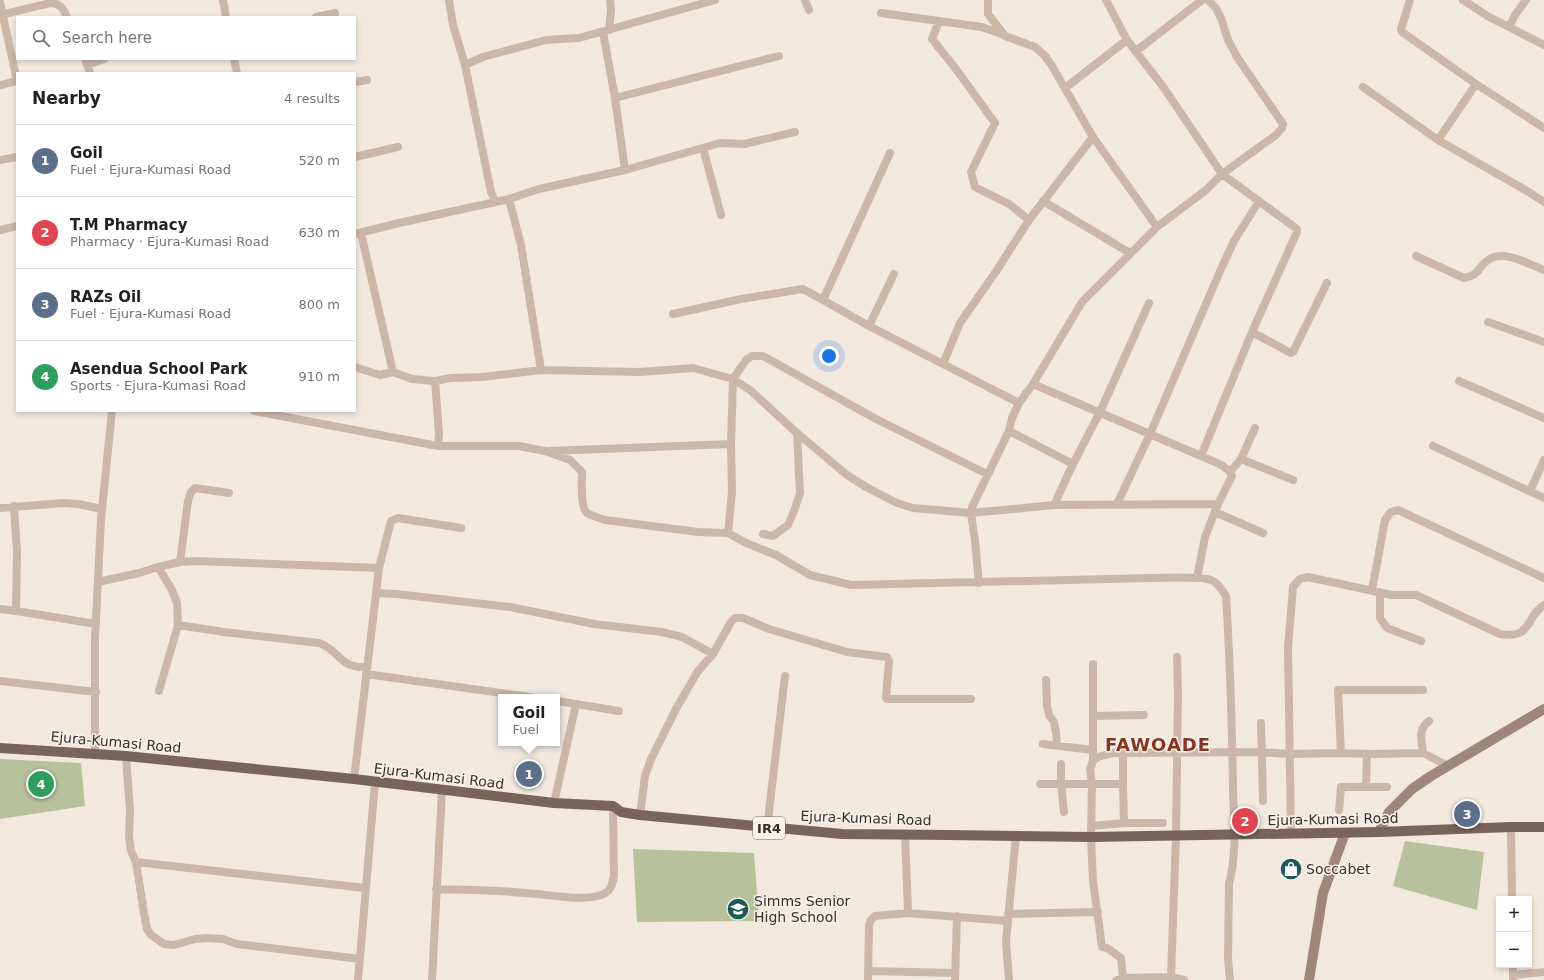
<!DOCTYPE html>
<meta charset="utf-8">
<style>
body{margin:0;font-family:"DejaVu Sans",sans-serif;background:#f6f6f6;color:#202124}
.controls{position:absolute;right:12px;bottom:12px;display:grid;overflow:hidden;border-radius:0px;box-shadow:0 2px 6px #0003}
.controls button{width:36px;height:36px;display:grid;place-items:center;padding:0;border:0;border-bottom:1px solid #e0e0e0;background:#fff;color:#202124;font:20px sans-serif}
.you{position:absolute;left:829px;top:356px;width:14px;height:14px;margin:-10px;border:3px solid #fff;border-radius:50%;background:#1a73e8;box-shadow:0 0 0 6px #1a73e833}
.badge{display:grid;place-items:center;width:26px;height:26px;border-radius:50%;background:#1e595a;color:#fff;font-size:13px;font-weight:700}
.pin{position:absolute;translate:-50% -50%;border:2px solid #fff;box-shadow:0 1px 4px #0006}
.popup{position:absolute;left:498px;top:694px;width:62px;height:52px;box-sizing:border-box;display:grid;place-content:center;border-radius:0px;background:#fff;filter:drop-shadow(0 1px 3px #0005);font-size:13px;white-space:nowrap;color:#757577}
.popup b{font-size:15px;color:#202124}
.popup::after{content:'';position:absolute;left:50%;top:100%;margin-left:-8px;border:8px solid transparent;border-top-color:#fff}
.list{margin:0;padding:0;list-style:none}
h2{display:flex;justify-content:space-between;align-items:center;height:52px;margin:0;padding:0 16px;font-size:17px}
h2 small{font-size:13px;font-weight:400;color:#757577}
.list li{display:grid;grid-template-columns:26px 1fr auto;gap:12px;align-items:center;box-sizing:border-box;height:72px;padding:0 16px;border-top:1px solid #e0e0e0}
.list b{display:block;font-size:15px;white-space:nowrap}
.list p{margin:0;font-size:13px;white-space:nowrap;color:#757577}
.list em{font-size:13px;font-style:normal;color:#757577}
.icon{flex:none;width:22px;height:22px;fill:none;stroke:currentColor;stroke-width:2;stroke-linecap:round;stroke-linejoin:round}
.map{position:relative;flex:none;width:1544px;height:980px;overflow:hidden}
.search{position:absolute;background:#fff;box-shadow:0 2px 6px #0003;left:16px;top:16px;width:340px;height:44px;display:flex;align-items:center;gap:10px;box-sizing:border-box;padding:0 14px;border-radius:0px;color:#757577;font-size:15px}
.panel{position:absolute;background:#fff;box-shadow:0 2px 6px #0003;left:16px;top:72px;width:340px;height:340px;border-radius:0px}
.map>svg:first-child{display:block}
.green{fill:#b7c29d}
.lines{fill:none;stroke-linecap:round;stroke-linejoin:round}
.street{stroke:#cbb7a9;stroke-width:8}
.secondary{stroke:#9f867b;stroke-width:10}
.primary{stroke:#7a635a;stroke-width:10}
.labels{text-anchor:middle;stroke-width:3;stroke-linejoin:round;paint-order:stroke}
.shield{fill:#faf2ea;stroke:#726863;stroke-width:1}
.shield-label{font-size:13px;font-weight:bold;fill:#382d29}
.street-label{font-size:14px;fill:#382d29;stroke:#faf2ea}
.poi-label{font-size:14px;fill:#382d29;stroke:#faf2ea;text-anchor:start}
.district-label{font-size:18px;font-weight:bold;letter-spacing:1px;fill:#873522;stroke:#faf2ea}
</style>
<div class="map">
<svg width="1544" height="980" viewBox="0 0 1544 980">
<rect width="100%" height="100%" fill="#f2e8de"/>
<path class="green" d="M0 759 81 763 85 806 0 819Z
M1405 841 1484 852 1477 910 1393 886Z
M633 849 754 853 759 921 637 922Z"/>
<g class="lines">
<path class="street" d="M223 0 226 17
M449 0 453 25 465 65 491 192 495 201
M805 0 809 10
M988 0V14L1005 36 1035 47 1045 56 1052 66 1093 137 1157 227
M1106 0 1127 40 1164 88 1222 174 1297 229V232L1252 332 1201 456
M1410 0 1401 29 1402 32 1476 84 1544 128
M1463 0 1489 17 1509 27 1515 15 1526 0
M0 2 17 81
M881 13 982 27 1004 35
M0 15 50 3C60 3 63 8 67 17
M316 17 335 13
M939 21 932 39 956 69 995 123 971 172 975 187 1009 204 1029 220
M1509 27 1544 45
M609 30 611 10 610 0
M603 32 615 98 625 170
M1136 51 1202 0
M85 59 90 73
M234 59 237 73
M87 65 104 59
M465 65 483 57 546 40 579 38 715 0
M355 82 367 80
M0 85 17 81
M1363 87 1438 140 1527 191 1544 202
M1065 88 1127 40
M615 98 779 56
M1438 140 1476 84
M703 148 721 215
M355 157 398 147
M0 160 17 157
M509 199 521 245 541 370
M1043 201 1130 253
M0 230 17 226
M361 233 393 372 412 379 435 381 439 434 438 446
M355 234 399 223 509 199 539 189 625 170 720 143 744 144 795 132
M1416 256 1464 278C1481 275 1477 267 1488 260 1504 249 1528 264 1544 270
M823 300 890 153
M673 314 741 299 803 289 823 300 869 326 1019 403
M1488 322 1544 342
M869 326 894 274
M1252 332 1287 351 1291 353 1293 352 1327 283
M943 364 960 323 997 270 1029 220 1093 137
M355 367 380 375 393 372
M435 381 451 378 482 377 541 370 640 372 693 368 733 379 750 390 797 433 847 475 866 487 897 503 913 508 971 513 1054 505 1218 504
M1459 381 1544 418
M1033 384 1201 456C1211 461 1228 465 1232 476L1218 504 1205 537 1197 578
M254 411 438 446H519L545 451 570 460 582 472C582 481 580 507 587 513 592 516 599 518 605 520L698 532 728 533
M1009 431 1073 464
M1433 446 1544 498
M549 451 731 444
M1241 459 1293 480
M1230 472 1241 459 1255 428
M987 474 876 419 763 356H752L746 360 733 379 731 444 732 492 728 533 746 543 776 555 810 575 851 585 1151 578C1164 578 1200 576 1211 580 1218 583 1222 590 1226 596 1230 660 1232 725 1233 790 1234 821 1237 855 1229 884L1228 958 1230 980
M1530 491 1544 460
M1117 504 1150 434 1221 269 1234 241 1259 201
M1054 505 1073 464 1100 412 1149 303
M14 506 17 552 16 611
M0 508 63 503 78 504 102 509
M1215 512 1263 533
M763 534 773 536 788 525 794 511 800 493 797 433
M180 562 188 501 191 492 195 488 229 493
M98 582 139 573 158 567
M979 583 975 541 971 513 972 507 1009 431 1012 418 1019 403 1033 384 1082 302 1157 227 1206 190 1222 174 1276 135 1282 128 1283 124 1237 57 1228 40 1221 18 1216 8 1208 0
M1372 590 1385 520 1391 512 1398 510 1544 578
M1380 592V618L1387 628 1421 641
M376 593 396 594 510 607 594 624 662 632 682 637 713 654
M0 609 16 611 96 624
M1093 664V761
M367 667C339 669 340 650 319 643L224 632 178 625 177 603 172 590 158 567 180 562 196 561 379 568
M366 674 530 697
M1046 680 1047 706 1049 715 1054 722 1056 733 1057 745
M0 681 96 692
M159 691 178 625
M557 701 619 711
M1093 716 1144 715
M1261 723 1263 801
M1043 744 1093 750
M1341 753 1338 690H1423
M1423 753C1422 740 1417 730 1429 721
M95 754V638L101 519 112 411
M126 756 130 810 129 836 131 851 136 862 144 913 147 929 151 935 164 944 174 945 195 939 207 938 223 939 237 944 360 959
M354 779 379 568 391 521 398 518 461 528
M1040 784H1061V764
M1123 784V753
M1366 787 1367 754
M554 803 576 704
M1339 810 1341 787H1387
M1064 812 1061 784H1123L1124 823 1091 826
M640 815 645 776 651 759 677 707 698 671 713 654 731 622 735 618H743L769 629 847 652 887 657 889 661 886 698 887 699H971
M1124 823H1163
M1511 827 1512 899
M767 828 785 676
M905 834 908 913
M1291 834 1288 647 1293 587 1300 579 1308 577 1392 595H1416L1500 634C1533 639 1525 617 1544 605
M136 862 365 888
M436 889C466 890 496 890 525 893 547 894 581 902 601 895 611 892 612 885 614 876L613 806
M1008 914 1098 912
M868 971 955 973
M1514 975 1544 972
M1171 977 1176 835 1178 693 1177 657
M1123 978 1121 958 1107 948 1102 947 1093 881 1091 837 1092 783 1090 769 1093 761 1098 757 1112 753 1262 752 1288 754 1341 753 1371 754 1423 753 1448 766
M1513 979V965
M358 980 375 783
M432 980 442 790
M868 980 869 925 871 920 875 916 908 913 1008 921
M955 980 957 916
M1009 980 1006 941 1016 836
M1117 980 1123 978 1171 977 1184 980"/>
<path class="secondary" d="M1379 832 1389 812 1412 789 1431 776 1544 709
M1309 980 1323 893 1345 833"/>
<path class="primary" d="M0 748 126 756 354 779 554 803 613 806 621 812 640 815 842 834 948 835 1091 837 1379 832 1511 827H1544"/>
</g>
<defs>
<g id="shop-disc" transform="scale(1.15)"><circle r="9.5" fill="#1e595a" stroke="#faf2ea"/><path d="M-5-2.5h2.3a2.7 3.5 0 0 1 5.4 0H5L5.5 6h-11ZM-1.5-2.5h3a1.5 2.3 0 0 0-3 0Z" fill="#fff"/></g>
<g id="school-disc" transform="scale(1.15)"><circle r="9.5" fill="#1e595a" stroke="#faf2ea"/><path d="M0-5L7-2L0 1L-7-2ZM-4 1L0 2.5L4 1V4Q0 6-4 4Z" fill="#fff"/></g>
</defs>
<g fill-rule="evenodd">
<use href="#shop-disc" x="1291" y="869"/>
<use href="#school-disc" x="738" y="909"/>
</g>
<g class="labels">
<rect class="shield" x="753" y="817" width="32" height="22" rx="3"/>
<g class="shield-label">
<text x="769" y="833">IR4</text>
</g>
<g class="street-label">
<text transform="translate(116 742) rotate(5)" y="5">Ejura-Kumasi Road</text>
<text transform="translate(439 776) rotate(7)" y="5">Ejura-Kumasi Road</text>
<text transform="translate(866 818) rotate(2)" y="5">Ejura-Kumasi Road</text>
<text transform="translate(1333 819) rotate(-1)" y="5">Ejura-Kumasi Road</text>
</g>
<g class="poi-label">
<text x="1306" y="874">Soccabet</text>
<text x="754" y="906">Simms Senior<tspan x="754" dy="16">High School</tspan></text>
</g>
<g class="district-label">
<text x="1158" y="751">FAWOADE</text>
</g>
</g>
</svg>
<div class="controls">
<button>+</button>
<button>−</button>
</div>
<div class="you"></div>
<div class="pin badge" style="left:529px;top:774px;background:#5c6f8a">1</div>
<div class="popup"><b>Goil</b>Fuel</div>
<div class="pin badge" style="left:1245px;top:821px;background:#e0444e">2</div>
<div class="pin badge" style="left:1467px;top:814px;background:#5c6f8a">3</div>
<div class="pin badge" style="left:41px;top:784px;background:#2e9e5b">4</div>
<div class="search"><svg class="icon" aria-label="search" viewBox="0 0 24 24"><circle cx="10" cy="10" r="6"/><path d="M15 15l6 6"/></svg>Search here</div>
<section class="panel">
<h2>Nearby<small>4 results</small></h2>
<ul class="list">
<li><span class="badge" style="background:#5c6f8a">1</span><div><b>Goil</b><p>Fuel · Ejura-Kumasi Road</p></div><em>520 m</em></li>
<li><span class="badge" style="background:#e0444e">2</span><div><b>T.M Pharmacy</b><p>Pharmacy · Ejura-Kumasi Road</p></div><em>630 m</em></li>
<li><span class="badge" style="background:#5c6f8a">3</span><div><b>RAZs Oil</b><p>Fuel · Ejura-Kumasi Road</p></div><em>800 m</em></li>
<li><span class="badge" style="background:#2e9e5b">4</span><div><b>Asendua School Park</b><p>Sports · Ejura-Kumasi Road</p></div><em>910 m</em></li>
</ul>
</section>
</div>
